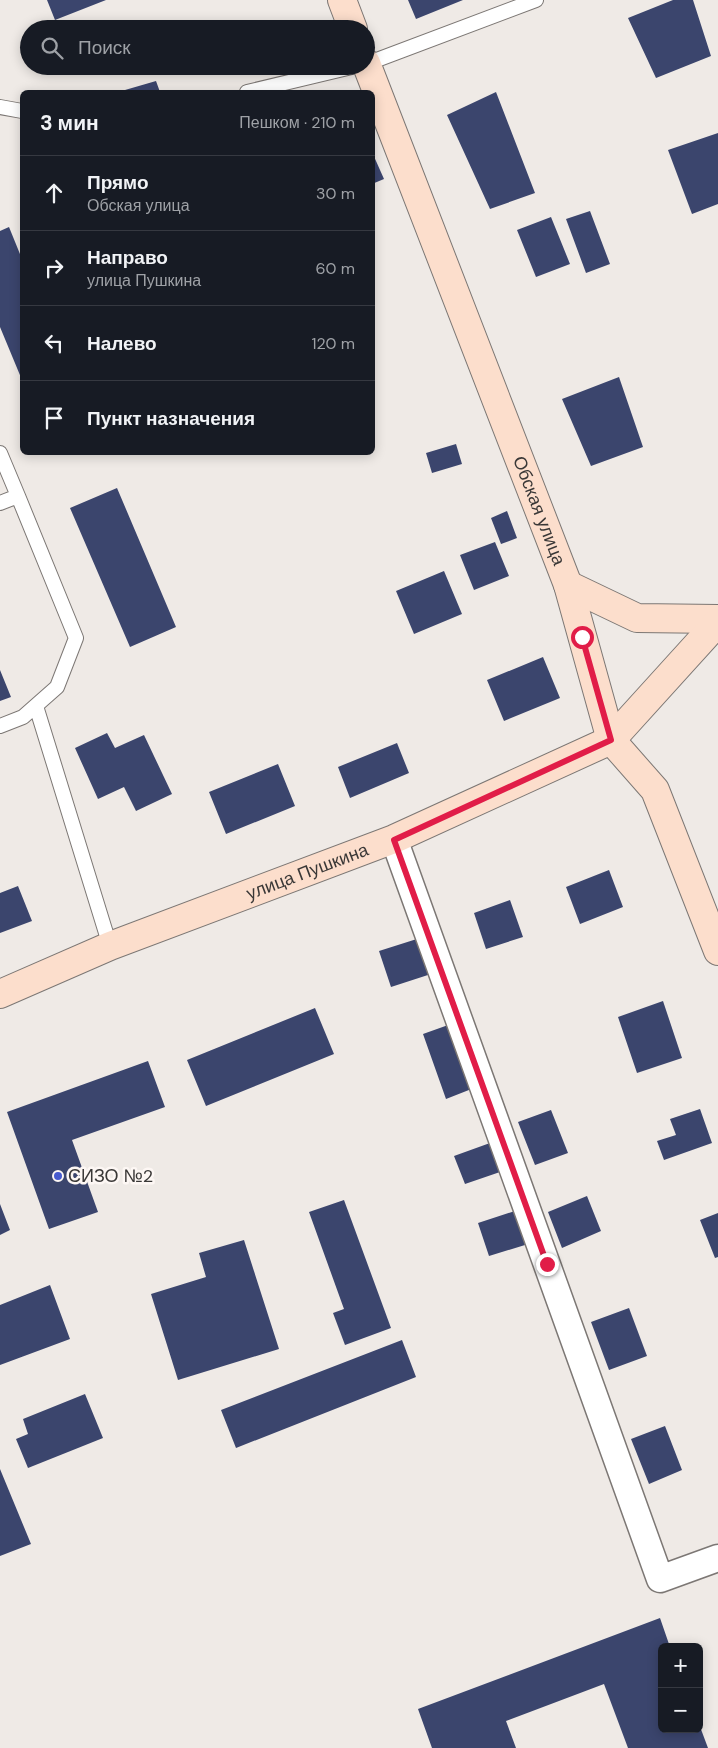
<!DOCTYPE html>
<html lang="ru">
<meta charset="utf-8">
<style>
body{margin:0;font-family:"DM Sans",sans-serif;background:#20242c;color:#f1f3f6}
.controls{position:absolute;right:15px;bottom:15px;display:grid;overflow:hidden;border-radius:8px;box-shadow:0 2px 12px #0003}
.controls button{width:45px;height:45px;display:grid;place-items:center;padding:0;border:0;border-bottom:1px solid #363941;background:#171b24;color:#f1f3f6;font:25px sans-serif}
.stop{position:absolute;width:15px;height:15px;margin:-11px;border:4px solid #e11d48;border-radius:50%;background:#fff}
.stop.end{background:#e11d48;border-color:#fff;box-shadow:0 1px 5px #0008}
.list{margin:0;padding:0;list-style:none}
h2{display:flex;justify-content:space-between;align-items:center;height:65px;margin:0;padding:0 20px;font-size:21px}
h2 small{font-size:16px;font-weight:400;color:#9ea1a6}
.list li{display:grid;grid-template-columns:32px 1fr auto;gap:15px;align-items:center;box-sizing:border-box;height:75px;padding:0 20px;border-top:1px solid #363941}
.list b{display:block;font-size:19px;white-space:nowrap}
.list p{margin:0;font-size:16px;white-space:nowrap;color:#9ea1a6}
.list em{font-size:16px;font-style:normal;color:#9ea1a6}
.icon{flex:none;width:28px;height:28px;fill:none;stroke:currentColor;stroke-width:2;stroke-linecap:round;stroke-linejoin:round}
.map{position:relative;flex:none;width:718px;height:1748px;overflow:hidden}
.search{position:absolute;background:#171b24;box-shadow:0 2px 12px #0003;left:20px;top:20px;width:355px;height:55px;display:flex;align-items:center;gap:12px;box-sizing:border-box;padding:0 18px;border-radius:28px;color:#9ea1a6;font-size:19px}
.panel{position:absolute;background:#171b24;box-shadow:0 2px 12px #0003;left:20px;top:90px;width:355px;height:365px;border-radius:8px}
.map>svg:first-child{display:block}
.building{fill:#3b456d}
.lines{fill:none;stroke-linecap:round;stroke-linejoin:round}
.lane-casing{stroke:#7c7774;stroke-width:16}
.street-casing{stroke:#7c7774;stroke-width:29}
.secondary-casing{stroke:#7c7774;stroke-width:30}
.lane{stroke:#fff;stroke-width:14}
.street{stroke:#fff;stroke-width:26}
.secondary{stroke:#fcdecc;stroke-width:28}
.route{stroke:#e11d48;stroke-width:6}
.poi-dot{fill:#475ace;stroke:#fdf7f4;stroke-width:2}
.labels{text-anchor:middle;stroke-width:5;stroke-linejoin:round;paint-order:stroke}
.street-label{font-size:18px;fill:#3a3837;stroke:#fdf7f4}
.poi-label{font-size:18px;fill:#3a3837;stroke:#fdf7f4;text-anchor:start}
</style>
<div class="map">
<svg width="718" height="1748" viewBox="0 0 718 1748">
<rect width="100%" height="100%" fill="#efeae6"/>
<path class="building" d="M47 0H106L55 20Z
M408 0H463L416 19Z
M673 0H693L711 56 656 78 628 18Z
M240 66H264L244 75Z
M156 81 160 92H125V90Z
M496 92 535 193 490 209 447 115Z
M718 133V204L692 214 668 150Z
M372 152 384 179 372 184Z
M590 211 610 264 586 273 566 219Z
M551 217 570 264 536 277 517 230Z
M9 227 22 259V380L0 327V231Z
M619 377 643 447 591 466 562 399Z
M456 444 462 464 432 473 426 453Z
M117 488 176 627 130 647 70 508Z
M507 511 517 538 501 544 491 518Z
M495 542 509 576 474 590 460 555Z
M444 571 462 614 414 634 396 591Z
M543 657 560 698 504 721 487 680Z
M0 670 11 697 0 701Z
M107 733 115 748 144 735 172 794 136 811 124 787 98 799 75 748Z
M397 743 409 773 350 798 338 767Z
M278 764 295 806 226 834 209 792Z
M609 870 623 907 580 924 566 887Z
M18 886 32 921 0 933V893Z
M510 900 523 937 486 949 474 913Z
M420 938 431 974 391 987 379 951Z
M663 1001 682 1058 637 1073 618 1017Z
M315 1008 334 1054 206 1106 187 1060Z
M451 1024 474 1088 446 1099 423 1034Z
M148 1061 165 1107 72 1140 98 1212 49 1229 7 1112Z
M700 1109 712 1143 664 1160 657 1141 676 1135 670 1119Z
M551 1110 568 1153 535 1165 518 1122Z
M490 1143 500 1172 465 1184 454 1156Z
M587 1196 601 1231 562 1248 548 1212Z
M344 1200 391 1328 345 1345 333 1313 344 1309 309 1212Z
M0 1204 10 1230 0 1235Z
M515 1211 525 1245 489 1256 478 1223Z
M718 1213V1257L715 1258 700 1220Z
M244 1240 279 1349 178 1380 151 1294 206 1277 199 1253Z
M50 1285 70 1339 0 1365V1305Z
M629 1308 647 1356 609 1370 591 1322Z
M402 1340 416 1377 236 1448 221 1410Z
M85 1394 103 1438 28 1468 16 1439 28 1434 23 1419Z
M665 1426 682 1470 649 1484 631 1439Z
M0 1469 31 1544 0 1556Z
M660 1618 670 1647H662V1729H699V1724L708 1748H628L604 1684 506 1721 516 1748H432L418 1709Z"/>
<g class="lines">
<g class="lane-casing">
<path id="lane" d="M366 64 536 0
M247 92 356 66
M0 107 22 111
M0 453 18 496 0 503
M36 706 110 946
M0 726 23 717 57 687 76 638 18 496"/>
</g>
<g class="street-casing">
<path id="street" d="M394 839 660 1579 718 1558"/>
</g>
<g class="secondary-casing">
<g id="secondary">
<path d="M342 0 353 29"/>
<path id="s1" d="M366 63 568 585 611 740 655 790 718 951"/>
<path d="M568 585 637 618 718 619"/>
<path id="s2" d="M0 994 110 946 394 839 611 740 718 622"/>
</g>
</g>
<use href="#lane" class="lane"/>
<use href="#street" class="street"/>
<use href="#secondary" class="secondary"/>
</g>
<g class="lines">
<path class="route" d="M547 1264 394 840 611 740 582 637"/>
</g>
<circle class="poi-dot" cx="58" cy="1176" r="5"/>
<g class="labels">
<g class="street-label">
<text dy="6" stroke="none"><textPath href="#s1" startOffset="480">Обская улица</textPath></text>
<text dy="6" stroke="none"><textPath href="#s2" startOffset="331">улица Пушкина</textPath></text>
</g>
<g class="poi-label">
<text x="68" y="1182">СИЗО №2</text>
</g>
</g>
</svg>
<div class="controls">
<button>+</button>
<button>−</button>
</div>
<div class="stop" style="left:582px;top:637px"></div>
<div class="stop end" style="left:547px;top:1264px"></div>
<div class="search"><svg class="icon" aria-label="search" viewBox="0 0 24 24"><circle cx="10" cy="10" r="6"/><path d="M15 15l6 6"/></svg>Поиск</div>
<section class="panel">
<h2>3 мин<small>Пешком · 210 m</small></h2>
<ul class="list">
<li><svg class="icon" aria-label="ahead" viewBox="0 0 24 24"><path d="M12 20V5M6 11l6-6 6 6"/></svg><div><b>Прямо</b><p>Обская улица</p></div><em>30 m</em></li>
<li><svg class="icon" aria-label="right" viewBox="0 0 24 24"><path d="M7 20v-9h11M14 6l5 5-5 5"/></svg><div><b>Направо</b><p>улица Пушкина</p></div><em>60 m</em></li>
<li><svg class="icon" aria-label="left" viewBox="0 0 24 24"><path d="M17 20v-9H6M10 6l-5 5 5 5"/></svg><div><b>Налево</b></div><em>120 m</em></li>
<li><svg class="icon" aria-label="arrive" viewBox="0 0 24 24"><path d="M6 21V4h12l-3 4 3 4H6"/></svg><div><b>Пункт назначения</b></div></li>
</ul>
</section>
</div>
